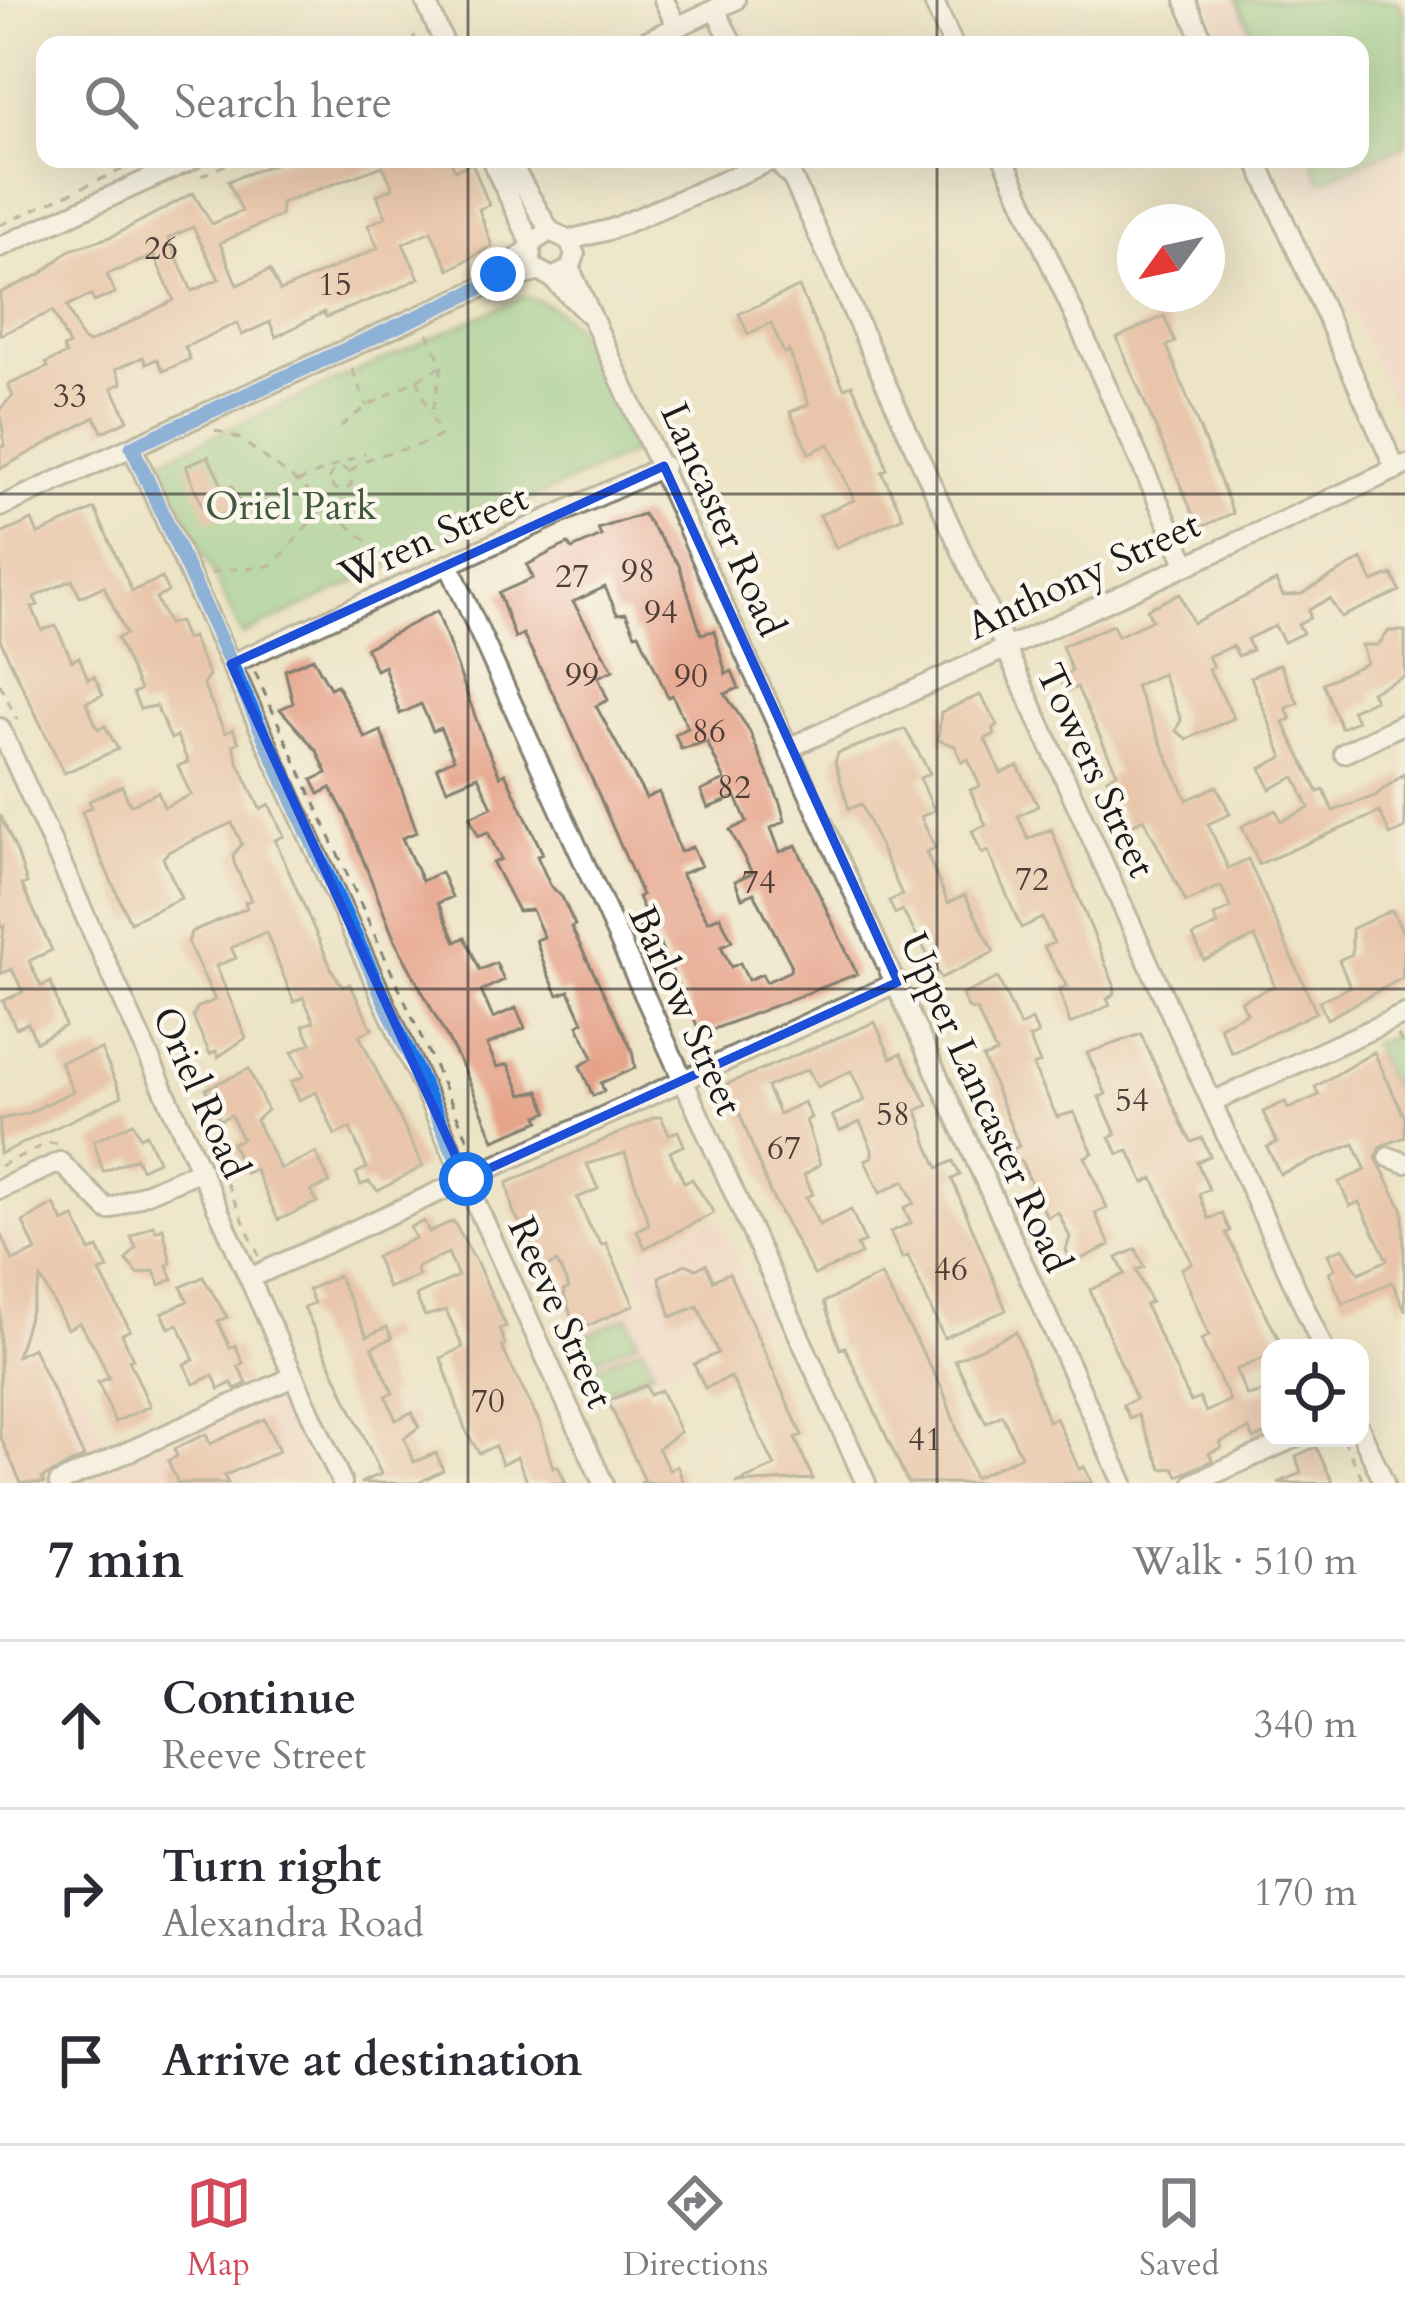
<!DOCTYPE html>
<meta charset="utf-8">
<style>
body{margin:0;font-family:Cardo,serif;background:#f2f2f3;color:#2b2b33}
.controls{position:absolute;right:36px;bottom:36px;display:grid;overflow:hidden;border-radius:24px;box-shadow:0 12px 48px #0002}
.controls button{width:108px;height:108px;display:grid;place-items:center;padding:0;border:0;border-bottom:3px solid #e1e1e2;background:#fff;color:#2b2b33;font:60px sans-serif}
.compass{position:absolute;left:1117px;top:204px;width:108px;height:108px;border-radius:50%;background:#fff;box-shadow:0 12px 48px #0002;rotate:237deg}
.stop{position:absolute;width:36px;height:36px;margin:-27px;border:9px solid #1a73e8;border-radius:50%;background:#fff}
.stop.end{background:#1a73e8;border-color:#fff;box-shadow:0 3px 12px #0008}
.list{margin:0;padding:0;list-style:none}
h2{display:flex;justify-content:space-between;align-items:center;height:156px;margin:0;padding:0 48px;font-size:51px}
h2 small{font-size:39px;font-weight:400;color:#7c7c81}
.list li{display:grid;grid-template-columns:78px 1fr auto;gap:36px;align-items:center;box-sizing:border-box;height:168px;padding:0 48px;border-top:3px solid #e1e1e2}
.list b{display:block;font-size:45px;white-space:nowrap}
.list p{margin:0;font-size:39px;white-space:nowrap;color:#7c7c81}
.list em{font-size:39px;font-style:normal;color:#7c7c81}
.icon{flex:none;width:66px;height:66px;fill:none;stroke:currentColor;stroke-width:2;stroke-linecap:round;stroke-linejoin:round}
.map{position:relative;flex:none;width:1405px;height:1483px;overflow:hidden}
.search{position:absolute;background:#fff;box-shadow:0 12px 48px #0002;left:36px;right:36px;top:36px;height:132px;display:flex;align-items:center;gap:30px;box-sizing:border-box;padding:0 42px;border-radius:24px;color:#7c7c81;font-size:45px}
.sheet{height:660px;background:#fff}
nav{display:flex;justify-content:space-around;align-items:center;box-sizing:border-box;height:168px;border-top:3px solid #e1e1e2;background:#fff;font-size:33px;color:#7c7c81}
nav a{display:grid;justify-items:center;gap:6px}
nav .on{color:#d1495b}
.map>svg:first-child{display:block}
.built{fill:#f7d0ce}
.green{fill:#83c983;stroke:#507250;stroke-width:3}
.building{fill:#e5a289;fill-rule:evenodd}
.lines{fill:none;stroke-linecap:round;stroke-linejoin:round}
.minor-casing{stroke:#848071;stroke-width:24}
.path{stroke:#848071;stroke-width:3;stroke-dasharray:9 9;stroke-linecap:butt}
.minor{stroke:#fff;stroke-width:18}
.route{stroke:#1a73e8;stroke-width:15}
.marked{fill:none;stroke:#1d4ed8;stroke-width:9;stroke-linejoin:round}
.grid{fill:none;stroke:#1c1c1c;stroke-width:3;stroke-opacity:0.55}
.labels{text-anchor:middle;stroke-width:9;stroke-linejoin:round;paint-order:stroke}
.number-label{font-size:33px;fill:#4e3e37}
.park-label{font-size:39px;fill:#405940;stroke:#fbf7ec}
.street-label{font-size:39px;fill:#1c1c1c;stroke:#fbf7ec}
</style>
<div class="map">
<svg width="1405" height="1483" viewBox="0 0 1405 1483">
<rect width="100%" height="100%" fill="#fbf7ec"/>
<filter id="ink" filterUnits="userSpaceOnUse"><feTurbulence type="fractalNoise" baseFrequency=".00833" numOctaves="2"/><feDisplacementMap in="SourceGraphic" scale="24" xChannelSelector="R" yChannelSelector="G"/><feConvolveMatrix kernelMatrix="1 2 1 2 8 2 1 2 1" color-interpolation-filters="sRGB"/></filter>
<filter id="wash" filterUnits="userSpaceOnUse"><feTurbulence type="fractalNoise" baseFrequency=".004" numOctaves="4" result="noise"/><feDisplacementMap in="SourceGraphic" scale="48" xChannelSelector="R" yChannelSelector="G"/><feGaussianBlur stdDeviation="2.7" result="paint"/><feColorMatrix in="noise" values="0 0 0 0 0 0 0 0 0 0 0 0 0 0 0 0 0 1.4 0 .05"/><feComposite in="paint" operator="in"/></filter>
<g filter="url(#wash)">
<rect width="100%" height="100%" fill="#ede4c6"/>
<path class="built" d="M1211 0H1405V429L1283 159H1360V45H1231Z
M232 270 273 357 101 434 61 348Z
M0 1208 111 1451 44 1483H0Z
M717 1215 767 1325 593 1403 565 1339 650 1299 632 1256Z
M275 1393 316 1483H78Z"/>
<path class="green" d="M1237 0H1397L1405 17V145L1321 181 1311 159H1360V45H1258Z
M523 297C587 304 610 400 633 452L242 635 160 460Z
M1405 1030V1114L1372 1044Z
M628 1316 639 1340 587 1363 577 1339Z
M642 1346 653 1371 601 1394 590 1369Z"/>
<g id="blocks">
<path class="building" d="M287 159H450L455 170 472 163 489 205 479 209 492 246 449 270 431 231 403 244 419 278 391 292 326 317 324 312 276 337 270 322 242 335 237 323 185 347 190 359 163 371 157 359 146 364 143 357 116 369 122 383 112 388 128 420 102 432 95 417 0 469V448L5 446 0 409 13 396 8 385 48 367 46 363 66 354 63 348 69 345 53 311 0 335V293L41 274 70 250 113 236 193 193 212 224 242 211 228 181ZM383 166 393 188 377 195 386 217 368 225 378 248 280 291 270 270 237 285 220 243 281 215V203ZM193 227 219 279 192 291 168 238ZM154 256 174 300 89 343 82 339 67 306 91 295 94 302 115 293 107 274Z
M799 287 844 388 852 385 878 439 887 469 882 472 903 517 836 548 820 515 854 500 829 444 809 453 790 412 809 404 789 351 784 353 771 323 748 334 739 314Z
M1164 316 1175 342 1167 346 1233 513 1199 528 1117 338Z
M208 456 224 489 232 486 242 507 208 521 186 466Z
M95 509 132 591 162 578 168 592 156 598 168 624 179 622 186 639 192 637 209 676 203 684 225 733 233 729 239 742 233 745 238 762 260 809 269 804 284 836 275 840 333 972 343 987 350 984 372 1029 359 1035 423 1166 378 1191 369 1182 361 1185 356 1173 367 1168 350 1128 335 1135 316 1092 299 1100 291 1082 304 1076 292 1052 311 1043 303 1026 314 1021 303 997 294 1002 266 932 231 948 236 958 216 966 246 1038 218 1057 216 1051 210 1054 193 1017 197 1008 215 1000 188 943 191 932 247 908 245 902 251 900 234 863 233 855 242 844 232 823 168 852 163 858 181 898 130 922 90 834 82 812 92 807 89 801 122 786 130 805 158 792 164 807 191 795 178 766 188 762 177 736 171 739 156 706 140 709 133 693 140 690 117 638 126 634 104 586 80 597 72 580 34 597 38 605 32 607 42 630 56 626 72 661 79 657 88 679 94 676 103 695 86 702 98 729 105 726 118 749 64 773 0 640 1 534 32 520 38 534Z
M643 514 679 565 701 634 714 631 726 674 732 671 739 688 725 694 749 730 780 803 785 821 771 828 780 852 796 845 857 974 701 1034 657 938 645 939 639 926 649 922 638 897 642 895 566 719 523 634 515 638 499 593 533 578 527 565 551 552 568 544 572 549 601 536 598 529ZM605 587 617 614 626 613 635 634 639 633 668 697 672 695 688 728 675 734 681 749 707 742 725 780 701 791 708 808 736 797 747 822 730 830 752 873 735 881 742 898 754 893 791 964 790 971 766 982 762 974 748 980 740 963 731 967 721 946 732 941 720 916 708 921 681 874 701 866 692 847 680 852 659 792 646 798 596 706 608 700 598 677 613 670 573 602Z
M1362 559 1373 582 1392 574 1400 591 1341 617 1330 599 1309 609 1310 618 1298 624 1303 633 1284 642 1275 626 1247 639 1252 650 1238 656 1233 646 1208 656 1213 667 1208 669 1234 718 1187 739 1176 731 1181 719 1162 674 1135 686 1187 800 1217 786 1230 814 1208 824 1228 868 1248 859 1316 1012 1232 1053 1219 1026 1247 1013 1241 1001 1274 986 1267 962 1255 937 1204 960 1193 936 1218 925 1214 916 1231 908 1221 886 1186 902 1144 819 1128 827 1117 804 1107 808 1101 795 1113 790 1107 778 1117 773 1077 687 1066 692 1059 677 1072 671 1062 646 1113 625 1118 636 1152 620 1147 609 1180 594 1193 623 1276 581 1283 596 1301 594Z
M437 611 484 741 500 776 505 773 543 854 537 856 550 885 562 897 575 925 571 927 632 1050 635 1068 601 1083 604 1091 593 1096 580 1066 593 1058 578 1025 583 1022 569 991 558 995 546 970 536 940 544 937 532 910 518 911 493 863 501 859 488 832 478 836 470 817 492 807 478 776 447 789 437 767 454 759 440 728 433 731 421 704 400 714 384 666 376 670 366 648Z
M1389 631H1405V676L1371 692 1375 700 1352 710 1357 721 1341 728 1323 683 1367 663 1362 645H1378Z
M313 658 330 688 337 685 365 738 381 731 417 832 402 838 422 881 441 872 452 897 438 903 456 942 465 937 480 970 496 963 504 980 481 991 493 1018 516 1008 525 1028 487 1045 497 1067 508 1064 522 1095 539 1091 548 1112 538 1116 540 1121 494 1140 464 1069 395 941 346 816 331 788 319 794 312 780 327 773 317 751 280 709 293 703 285 670Z
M1280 664 1298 703 1286 708 1291 719 1283 722 1318 792 1324 790 1333 811 1375 796 1405 773V828L1390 835 1380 812 1259 864 1242 826 1276 810 1281 821 1309 808 1295 777 1270 789 1261 768 1283 757 1251 677Z
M980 695 998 725 993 728 995 734 985 739 1001 773 1018 766 1038 806 1018 816 1028 839 1051 829 1114 985 1115 993 1107 999 1110 1005 1070 1024 1059 989 1067 986 1044 947 1054 943 1042 918 1021 928 988 851 982 854 972 831 986 825 970 790 980 786 968 759 962 762 955 746 938 740 941 712Z
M905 729 930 773 920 778 934 810 921 817 935 848 926 852 948 903 965 895 994 952 941 978 902 910 895 914 889 901 902 895 861 804 849 809 835 762 838 753Z
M0 815 17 852 27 883 22 885 52 950 29 961 41 986 51 982 65 1026 36 1042 28 1023 16 1028 3 1001 23 992 12 969 0 974 4 926 0 928Z
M1392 910 1405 938 1402 978 1327 1019 1319 1001 1350 987 1339 960 1352 954V929Z
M998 978 1020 1026 1032 1020 1038 1034 1029 1038 1040 1063 1033 1066 1057 1117 1074 1112 1093 1153 1085 1157 1107 1208 1095 1213 1110 1245 1072 1263 1066 1250 1070 1237 1058 1212 1047 1217 1021 1161 1009 1166 1003 1154 1019 1146 983 1058 996 1053 977 1011 968 1008 962 995Z
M875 1022 891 1058 901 1053 928 1105 917 1110 928 1145 938 1168 953 1161 960 1175 952 1179 1006 1310 944 1338 908 1256 902 1258 890 1232 911 1223 904 1208 914 1203 904 1181 880 1193 865 1160 872 1157V1149L860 1122 840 1131 832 1116 865 1100 851 1071 817 1087 808 1069 767 1087 779 1114 804 1102 811 1118 806 1120 820 1164 804 1175 813 1194 806 1197 819 1225 851 1210 865 1242 857 1245 861 1254 814 1275 770 1193 735 1101 730 1104 722 1086Z
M1141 1034 1186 1133 1192 1142 1202 1138 1210 1156 1197 1162 1209 1189 1199 1194 1209 1219 1222 1213 1230 1231 1226 1233 1283 1348H1270V1355L1236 1370 1247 1396 1270 1390V1432L1254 1439 1249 1429 1220 1442 1222 1447 1209 1453 1213 1460 1178 1476 1174 1468 1162 1469 1138 1415 1130 1419 1123 1405 1136 1399 1090 1290 1125 1274 1117 1258 1136 1249 1144 1267 1136 1270 1151 1302 1145 1305 1191 1402 1200 1398 1206 1412 1230 1400 1201 1340 1209 1336 1181 1269 1192 1263 1153 1178 1144 1183 1129 1151 1118 1154 1110 1137 1116 1134 1099 1097 1106 1094 1087 1053Z
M101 1049 122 1096 0 1154V1119L26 1114 73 1091 60 1062Z
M1374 1052 1405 1118V1137L1381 1146 1376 1158 1403 1210 1405 1311 1392 1282 1343 1304 1329 1272 1335 1269 1328 1254 1343 1248 1359 1273 1387 1260 1359 1202 1350 1206 1339 1182 1366 1170 1354 1144 1280 1174 1267 1147 1277 1142 1263 1112 1285 1102 1288 1109 1319 1095 1315 1087Z
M249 1069 267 1110 256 1120 280 1169 316 1153 330 1183 311 1191 317 1202 278 1220 255 1169 245 1173 232 1143 242 1139 231 1115 220 1120 206 1089Z
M656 1117H661L669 1134 678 1131 684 1145 670 1152 684 1182 692 1179 714 1213 645 1248 637 1230 649 1224 625 1153 587 1164 598 1189 577 1198 589 1225 602 1245 606 1243 634 1305 576 1331 563 1291 569 1288 557 1262 544 1268 513 1211 507 1183Z
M133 1123 140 1137 146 1134 158 1161 141 1169 136 1158 103 1172 94 1141Z
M54 1204 63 1222 74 1217 90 1251 98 1248 108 1269 100 1272 130 1330 122 1334 133 1359 129 1360 150 1406 115 1422 98 1382 109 1378 95 1347 79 1323 67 1329 41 1278 17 1356 33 1348 84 1457 42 1478 44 1483H21L0 1436V1232L13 1261 36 1251 23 1222Z
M424 1221 429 1232 453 1221 476 1261 506 1326 499 1329 505 1344 501 1346 541 1425 553 1468 558 1466 566 1483H528L517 1457 502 1464 495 1446 479 1453 465 1429 441 1358 463 1347 446 1310 425 1316 416 1296 458 1276 448 1253 416 1268 419 1276 388 1288 376 1257 415 1238 410 1227Z
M153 1225 156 1231 163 1228 171 1263 167 1265 173 1279 160 1285 154 1271 138 1274 126 1260 136 1248 131 1237Z
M686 1264 696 1269 706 1264 713 1280 729 1273 802 1435 795 1438 813 1479 736 1483 775 1466 731 1377 705 1388 694 1364 718 1353 698 1306 671 1317 659 1277Z
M881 1275 943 1390 974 1478 1021 1456 1002 1415 986 1423 955 1360 1016 1332 1048 1421 1056 1418 1079 1469 1084 1467 1092 1483H908L845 1347 840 1349 824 1302Z
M338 1276 367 1336 387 1327 392 1338 372 1347 393 1393 386 1396 396 1420 412 1412 419 1427 404 1438 414 1462 436 1453 443 1470 418 1483H360L381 1474 304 1307 314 1303 308 1290Z
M203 1277 227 1317 218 1321 230 1348 235 1345 243 1363 238 1366 247 1383 235 1389 232 1383 219 1389 213 1375 194 1384 184 1364 194 1360 178 1324 169 1328 162 1313 188 1301 181 1287Z
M646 1385 650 1395 661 1390 680 1432 658 1448 669 1470 677 1466 684 1483H640L645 1481 608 1401Z
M264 1419 279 1451 224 1476 228 1483H178L168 1461 177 1456 174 1449 206 1434 210 1444Z
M1316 1447 1333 1483H1278L1301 1473 1296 1456Z"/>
</g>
</g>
<g filter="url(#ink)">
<use href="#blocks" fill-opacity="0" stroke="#848071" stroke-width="3"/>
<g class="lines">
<g class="minor-casing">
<path id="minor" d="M425 0 445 45
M664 0 677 27
M933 0 953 45
M1185 0 1205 45
M715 9 733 45
M638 45 735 0
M491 159 531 243
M508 159 550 231
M775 159 793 179 1323 1348
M1004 159 1186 563
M1256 159 1396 470
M569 240 612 229 775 159
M0 247 193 159
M570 269 1123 1483
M552 278 570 269 575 255 569 240 550 231 531 243V266L552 278 586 312
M486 284 528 250
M132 447 603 1483
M0 507 483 287 536 272
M449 565 866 1483
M231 664 664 466
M0 728 342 1483
M791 747 1405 465
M1344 753 1405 723
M1212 1102 1405 1014
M1389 1157 1405 1163
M0 1189 60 1162 108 1210 201 1170
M250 1278 898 982
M1360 1429 1384 1483
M59 1483 293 1377
M1194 1483 1294 1438"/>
</g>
<path class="path" d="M396 45 416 36
M201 176 238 159
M0 225 145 159
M352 369 367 406
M417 379 430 414
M341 426 367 406 441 367
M215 430 238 438 289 475 397 567
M330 479a11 11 0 1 1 22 0a11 11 0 1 1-22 0Z
M350 472C374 447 411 455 440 435L431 416 442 366 428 333
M297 482 365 453
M319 500 333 486
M211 574C233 564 255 573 275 563L323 507
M255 672 475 1155
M0 684 17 720
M1398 1035 1405 1050
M0 1166 48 1143 57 1144
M219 1166 259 1256
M1343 1438 1364 1483"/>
<use href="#minor" class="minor"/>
</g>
</g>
<g class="lines" filter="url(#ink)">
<path class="route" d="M466 1179 132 447 483 287 498 274"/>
</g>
<path d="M0 0H1405V1483H0ZM664 466 898 982 466 1179 231 664Z" fill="#ede4c6" fill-opacity=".55" fill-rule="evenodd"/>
<path class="marked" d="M664 466 898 982 466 1179 231 664Z"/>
<path class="grid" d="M468 0V45M937 0V45M468 159V1483M937 159V1483M0 494H1405M0 989H1405"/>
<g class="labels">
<g class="number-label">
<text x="161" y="259">26</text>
<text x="335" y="295">15</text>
<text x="70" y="407">33</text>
<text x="638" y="582">98</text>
<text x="572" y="587">27</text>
<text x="661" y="623">94</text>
<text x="582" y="686">99</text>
<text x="691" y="687">90</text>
<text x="709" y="742">86</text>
<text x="734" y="798">82</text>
<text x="1032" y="890">72</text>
<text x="759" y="893">74</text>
<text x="1132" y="1111">54</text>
<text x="893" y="1125">58</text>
<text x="784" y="1159">67</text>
<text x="951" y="1280">46</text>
<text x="488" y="1412">70</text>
<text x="925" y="1450">41</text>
</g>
<g class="park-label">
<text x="291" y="519">Oriel Park</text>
</g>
<g class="street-label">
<text transform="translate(724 519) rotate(66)" y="14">Lancaster Road</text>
<text transform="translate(433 535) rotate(-24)" y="14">Wren Street</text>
<text transform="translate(1083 574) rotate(-25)" y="14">Anthony Street</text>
<text transform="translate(1097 770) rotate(65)" y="14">Towers Street</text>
<text transform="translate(687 1010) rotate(66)" y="14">Barlow Street</text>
<text transform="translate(202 1092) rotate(66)" y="14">Oriel Road</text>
<text transform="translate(987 1102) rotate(66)" y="14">Upper Lancaster Road</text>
<text transform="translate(562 1312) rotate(66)" y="14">Reeve Street</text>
</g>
</g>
</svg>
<div class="controls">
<button><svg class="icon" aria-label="locate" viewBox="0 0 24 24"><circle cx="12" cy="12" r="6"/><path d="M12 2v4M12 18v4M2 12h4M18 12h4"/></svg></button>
</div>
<svg class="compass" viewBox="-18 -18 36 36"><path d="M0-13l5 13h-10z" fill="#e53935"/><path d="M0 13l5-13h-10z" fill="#7c7c81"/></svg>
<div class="stop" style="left:466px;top:1179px"></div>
<div class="stop end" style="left:498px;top:274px"></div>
<div class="search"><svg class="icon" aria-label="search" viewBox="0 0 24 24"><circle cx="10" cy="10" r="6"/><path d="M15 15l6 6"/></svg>Search here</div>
</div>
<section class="sheet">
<h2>7 min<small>Walk · 510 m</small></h2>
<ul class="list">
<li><svg class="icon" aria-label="ahead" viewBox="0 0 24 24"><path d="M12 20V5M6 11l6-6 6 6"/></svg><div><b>Continue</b><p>Reeve Street</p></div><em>340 m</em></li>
<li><svg class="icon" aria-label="right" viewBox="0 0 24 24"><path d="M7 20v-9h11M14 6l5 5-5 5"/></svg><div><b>Turn right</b><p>Alexandra Road</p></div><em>170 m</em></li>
<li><svg class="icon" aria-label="arrive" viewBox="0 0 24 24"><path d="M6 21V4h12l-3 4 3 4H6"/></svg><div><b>Arrive at destination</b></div></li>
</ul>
</section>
<nav>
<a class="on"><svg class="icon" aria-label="map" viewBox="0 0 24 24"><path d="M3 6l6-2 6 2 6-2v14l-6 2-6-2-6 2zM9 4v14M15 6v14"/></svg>Map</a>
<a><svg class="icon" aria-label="directions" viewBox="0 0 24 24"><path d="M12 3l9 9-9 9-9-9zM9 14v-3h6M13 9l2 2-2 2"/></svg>Directions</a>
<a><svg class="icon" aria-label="saved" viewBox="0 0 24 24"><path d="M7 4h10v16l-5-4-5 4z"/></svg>Saved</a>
</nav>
